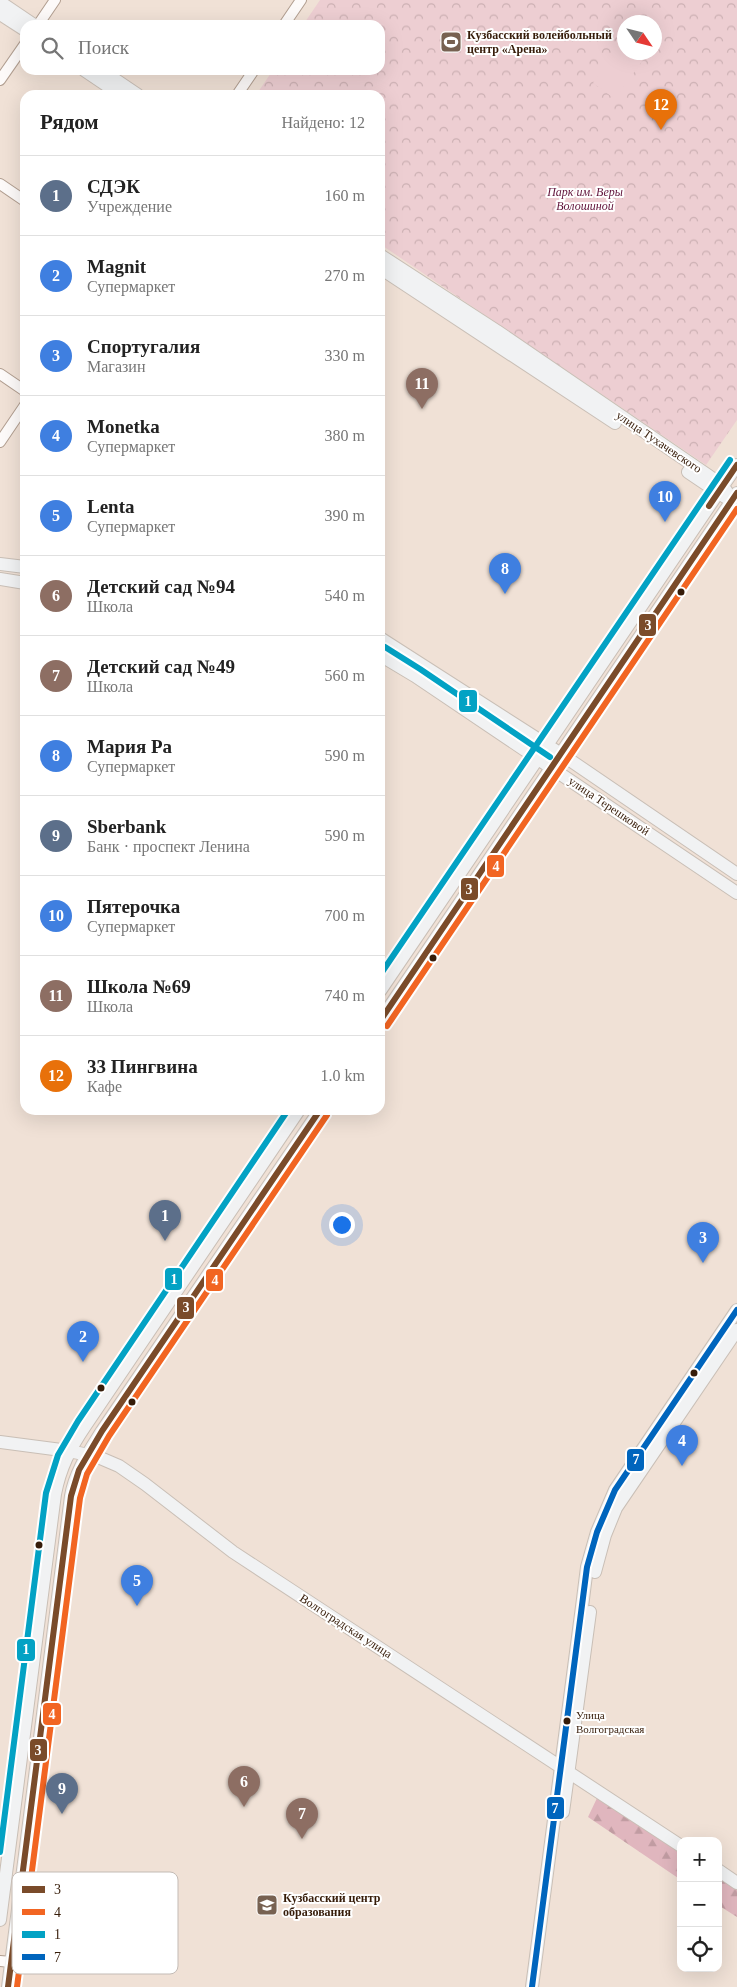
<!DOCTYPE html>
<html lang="ru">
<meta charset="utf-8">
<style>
body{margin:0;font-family:"Times New Roman",serif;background:#f2f2f2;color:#222}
.controls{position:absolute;right:15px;bottom:15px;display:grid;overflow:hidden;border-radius:10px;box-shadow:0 5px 20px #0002}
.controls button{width:45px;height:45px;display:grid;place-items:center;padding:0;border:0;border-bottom:1px solid #e0e0e0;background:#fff;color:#222;font:25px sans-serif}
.compass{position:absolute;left:617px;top:15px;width:45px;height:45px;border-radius:50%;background:#fff;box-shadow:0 5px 20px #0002;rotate:125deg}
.you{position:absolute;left:341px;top:1224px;width:18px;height:18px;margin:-12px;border:4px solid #fff;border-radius:50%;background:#1a73e8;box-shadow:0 0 0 8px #1a73e833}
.badge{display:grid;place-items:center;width:32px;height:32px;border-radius:50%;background:#0f766e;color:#fff;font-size:16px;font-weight:700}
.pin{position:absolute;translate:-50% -41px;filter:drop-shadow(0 1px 2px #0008)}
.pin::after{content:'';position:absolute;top:26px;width:18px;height:15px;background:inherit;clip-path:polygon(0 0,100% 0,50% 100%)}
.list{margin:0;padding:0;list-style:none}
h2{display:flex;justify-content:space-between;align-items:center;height:65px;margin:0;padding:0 20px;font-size:21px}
h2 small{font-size:16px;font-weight:400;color:#767676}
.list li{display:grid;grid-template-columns:32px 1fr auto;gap:15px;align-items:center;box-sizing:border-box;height:80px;padding:0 20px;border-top:1px solid #e0e0e0}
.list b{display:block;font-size:19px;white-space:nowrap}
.list p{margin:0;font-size:16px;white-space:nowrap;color:#767676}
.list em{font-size:16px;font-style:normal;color:#767676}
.icon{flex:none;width:28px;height:28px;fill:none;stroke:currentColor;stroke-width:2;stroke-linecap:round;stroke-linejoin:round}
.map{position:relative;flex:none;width:737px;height:1987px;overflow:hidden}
.search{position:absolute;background:#fff;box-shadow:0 5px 20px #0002;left:20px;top:20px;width:365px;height:55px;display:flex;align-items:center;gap:12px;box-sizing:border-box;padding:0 18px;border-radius:15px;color:#767676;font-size:19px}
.panel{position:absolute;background:#fff;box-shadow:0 5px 20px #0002;left:20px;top:90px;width:365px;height:1025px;border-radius:15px}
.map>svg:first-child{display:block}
.forest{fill:url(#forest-firs)}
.park{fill:url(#park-crowns);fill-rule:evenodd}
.pitch{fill:#edced2}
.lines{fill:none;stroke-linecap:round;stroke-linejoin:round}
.minor-casing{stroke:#b19e90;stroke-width:12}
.major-casing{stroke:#c9bfb6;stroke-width:14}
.minor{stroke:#fdfaf9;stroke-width:10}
.major{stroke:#f1f2f3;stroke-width:12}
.bus-1-casing{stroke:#fff;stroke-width:10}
.bus-2-casing{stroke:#fff;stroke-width:10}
.bus-3-casing{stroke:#fff;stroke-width:10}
.bus-4-casing{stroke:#fff;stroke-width:10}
.bus-1{stroke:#7a4b2a;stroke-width:6}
.bus-2{stroke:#f26522;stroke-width:6}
.bus-3{stroke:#03a2c4;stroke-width:6}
.bus-4{stroke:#0065bd;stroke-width:6}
.bus-dot{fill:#361c09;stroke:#fff;stroke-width:2}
.labels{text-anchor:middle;stroke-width:4;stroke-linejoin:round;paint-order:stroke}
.bus-label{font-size:11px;fill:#361c09;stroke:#fff;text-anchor:start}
.poi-label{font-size:12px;font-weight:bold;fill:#361c09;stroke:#fff;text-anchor:start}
.park-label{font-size:12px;font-style:italic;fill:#61143b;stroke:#fff}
.street-label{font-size:12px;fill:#361c09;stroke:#fff}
.key{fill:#fff;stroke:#c3bbb5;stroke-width:1}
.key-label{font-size:14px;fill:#361c09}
.line-badge{stroke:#fff;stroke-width:2}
.badge-label{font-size:14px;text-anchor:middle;font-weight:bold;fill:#fff}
</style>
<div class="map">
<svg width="737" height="1987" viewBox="0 0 737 1987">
<defs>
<pattern id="forest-firs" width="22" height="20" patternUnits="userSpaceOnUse" patternTransform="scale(1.25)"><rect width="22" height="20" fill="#e0b6be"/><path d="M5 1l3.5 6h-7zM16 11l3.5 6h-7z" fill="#c19ca2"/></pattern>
<pattern id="park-crowns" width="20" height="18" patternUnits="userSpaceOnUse" patternTransform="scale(1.25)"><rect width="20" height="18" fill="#edced2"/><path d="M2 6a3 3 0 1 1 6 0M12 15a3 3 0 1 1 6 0" fill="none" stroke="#ccb0b3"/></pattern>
</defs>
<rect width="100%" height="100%" fill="#f0e1d6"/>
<path class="forest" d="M598 1796 681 1850V1880L588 1817Z
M718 1875 737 1887V1917L718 1905Z"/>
<path class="park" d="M320 0H737V420L706 465 380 244V95H256L273 70H380V25H303ZM624 22H654V52H624Z"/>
<path class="pitch" d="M624 38V52L648 53 615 99 593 83Z"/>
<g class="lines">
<g class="minor-casing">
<path id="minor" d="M38 25 55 0
M284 25 301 0
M0 80 25 44
M237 95 254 70
M0 184 25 201
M0 374 25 391
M0 442 25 405
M0 1961 11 1962"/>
</g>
<g class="major-casing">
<path id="major" d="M0 2 34 25
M0 14 25 30
M84 70 121 95
M101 70 138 95
M380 255 497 331 706 474 723 486 727 492
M380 268 615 423
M688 472 725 497
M0 564 25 567
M0 579 25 583
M380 638 561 754 737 874
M380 655 415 676 737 893
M380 991 737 465
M380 1021 737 493
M0 1442 69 1451 98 1457 119 1466 145 1484 233 1552 681 1846
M595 1572 605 1535 616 1508 737 1330
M563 1812 590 1612
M718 1870 737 1883
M0 1920 55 1494C60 1468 70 1448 85 1426L299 1110
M8 1987 71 1496C75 1472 89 1452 102 1431L320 1110
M532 1987 583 1599 587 1567 597 1532 615 1490 737 1310"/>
</g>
<use href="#minor" class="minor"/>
<use href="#major" class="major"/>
<g class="bus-1-casing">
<path id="bus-1" d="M709 506 737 465
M380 1021 737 493
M8 1987 71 1496 79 1470 102 1431 320 1110"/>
</g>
<g class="bus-2-casing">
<path id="bus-2" d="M387 1026 737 509
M17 1987 80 1498 87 1474 109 1436 327 1115"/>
</g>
<g class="bus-3-casing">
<path id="bus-3" d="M385 647 420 669 550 757
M380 975 730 460
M0 1852 46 1493 58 1455 78 1421 288 1110"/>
</g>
<g class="bus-4-casing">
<path id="bus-4" d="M532 1987 587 1567 597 1532 615 1490 737 1310"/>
</g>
<use href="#bus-1" class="bus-1"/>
<use href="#bus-2" class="bus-2"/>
<use href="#bus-3" class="bus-3"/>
<use href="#bus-4" class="bus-4"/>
</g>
<defs>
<g id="stadium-square" transform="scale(1.125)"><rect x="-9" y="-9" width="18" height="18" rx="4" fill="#776151" stroke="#fff"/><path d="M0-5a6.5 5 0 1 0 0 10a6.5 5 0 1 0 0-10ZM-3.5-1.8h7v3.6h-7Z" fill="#fff"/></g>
<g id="school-square" transform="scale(1.125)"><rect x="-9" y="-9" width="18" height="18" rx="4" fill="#776151" stroke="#fff"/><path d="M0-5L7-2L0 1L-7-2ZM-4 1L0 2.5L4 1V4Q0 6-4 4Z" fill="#fff"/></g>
</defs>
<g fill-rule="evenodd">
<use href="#stadium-square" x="451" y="42"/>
<use href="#school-square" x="267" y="1905"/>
</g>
<g class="bus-dot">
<circle cx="681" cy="592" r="4.5"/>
<circle cx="433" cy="958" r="4.5"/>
<circle cx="694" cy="1373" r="4.5"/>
<circle cx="101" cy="1388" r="4.5"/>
<circle cx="132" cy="1402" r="4.5"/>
<circle cx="39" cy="1545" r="4.5"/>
<circle cx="567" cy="1721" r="4.5"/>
</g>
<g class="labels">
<g class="bus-label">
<text x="576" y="1719">Улица<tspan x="576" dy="14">Волгоградская</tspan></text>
</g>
<g class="poi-label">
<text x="467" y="39">Кузбасский волейбольный<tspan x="467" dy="14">центр «Арена»</tspan></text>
<text x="283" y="1902">Кузбасский центр<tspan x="283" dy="14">образования</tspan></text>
</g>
<g class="park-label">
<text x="585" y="196">Парк им. Веры<tspan x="585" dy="14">Волошиной</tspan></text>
</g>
<g class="street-label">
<text transform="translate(659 442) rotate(34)" y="4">улица Тухачевского</text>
<text transform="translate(609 806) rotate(34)" y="4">улица Терешковой</text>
<text transform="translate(346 1626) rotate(33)" y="4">Волгоградская улица</text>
</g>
</g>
<rect x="12" y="1872" width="166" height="102" rx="8" class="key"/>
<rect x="22" y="1886" width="23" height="7" fill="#7a4b2a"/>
<rect x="22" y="1909" width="23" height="6" fill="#f26522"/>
<rect x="22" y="1931" width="23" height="7" fill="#03a2c4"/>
<rect x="22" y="1954" width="23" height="6" fill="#0065bd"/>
<g class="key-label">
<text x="54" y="1894">3</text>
<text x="54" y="1917">4</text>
<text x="54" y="1939">1</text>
<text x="54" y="1962">7</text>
</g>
<g class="line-badge">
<rect x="638" y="613" width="19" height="24" rx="5" fill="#7a4b2a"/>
<rect x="458" y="689" width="20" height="24" rx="5" fill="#03a2c4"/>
<rect x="486" y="854" width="19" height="24" rx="5" fill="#f26522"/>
<rect x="460" y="877" width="19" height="24" rx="5" fill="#7a4b2a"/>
<rect x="164" y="1267" width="19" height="24" rx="5" fill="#03a2c4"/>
<rect x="205" y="1268" width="19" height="24" rx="5" fill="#f26522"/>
<rect x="176" y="1296" width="19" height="24" rx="5" fill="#7a4b2a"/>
<rect x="626" y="1448" width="19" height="24" rx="5" fill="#0065bd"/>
<rect x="16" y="1638" width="20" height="24" rx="5" fill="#03a2c4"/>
<rect x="42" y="1702" width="20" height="24" rx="5" fill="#f26522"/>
<rect x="29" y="1738" width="19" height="24" rx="5" fill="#7a4b2a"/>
<rect x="546" y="1796" width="19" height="24" rx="5" fill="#0065bd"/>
</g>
<g class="badge-label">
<text x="648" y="630">3</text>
<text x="468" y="706">1</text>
<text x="496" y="871">4</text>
<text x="469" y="894">3</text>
<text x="174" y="1284">1</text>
<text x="215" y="1285">4</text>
<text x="186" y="1312">3</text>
<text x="636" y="1464">7</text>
<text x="26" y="1654">1</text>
<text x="52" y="1719">4</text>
<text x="38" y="1755">3</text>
<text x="555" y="1813">7</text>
</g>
</svg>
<div class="controls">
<button>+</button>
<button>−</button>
<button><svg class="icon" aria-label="locate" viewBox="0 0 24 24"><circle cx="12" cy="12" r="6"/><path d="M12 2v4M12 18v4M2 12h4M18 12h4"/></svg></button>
</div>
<svg class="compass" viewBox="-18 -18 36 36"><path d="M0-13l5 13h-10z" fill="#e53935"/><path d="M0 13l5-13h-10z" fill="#767676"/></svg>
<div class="you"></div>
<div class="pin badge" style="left:165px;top:1241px;background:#5c6f8a">1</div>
<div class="pin badge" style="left:83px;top:1362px;background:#3f7fe0">2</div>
<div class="pin badge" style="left:703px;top:1263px;background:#3f7fe0">3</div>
<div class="pin badge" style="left:682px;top:1466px;background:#3f7fe0">4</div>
<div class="pin badge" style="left:137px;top:1606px;background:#3f7fe0">5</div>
<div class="pin badge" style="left:244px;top:1807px;background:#8d6e63">6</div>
<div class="pin badge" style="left:302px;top:1839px;background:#8d6e63">7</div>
<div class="pin badge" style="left:505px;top:594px;background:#3f7fe0">8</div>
<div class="pin badge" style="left:62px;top:1814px;background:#5c6f8a">9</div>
<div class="pin badge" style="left:665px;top:522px;background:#3f7fe0">10</div>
<div class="pin badge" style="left:422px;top:409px;background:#8d6e63">11</div>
<div class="pin badge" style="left:661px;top:130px;background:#e8710a">12</div>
<div class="search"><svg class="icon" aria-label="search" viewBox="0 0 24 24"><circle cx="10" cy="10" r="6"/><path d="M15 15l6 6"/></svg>Поиск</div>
<section class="panel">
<h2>Рядом<small>Найдено: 12</small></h2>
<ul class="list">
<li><span class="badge" style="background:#5c6f8a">1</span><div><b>СДЭК</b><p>Учреждение</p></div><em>160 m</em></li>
<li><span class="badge" style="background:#3f7fe0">2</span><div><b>Magnit</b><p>Супермаркет</p></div><em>270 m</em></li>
<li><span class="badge" style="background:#3f7fe0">3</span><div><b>Спортугалия</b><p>Магазин</p></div><em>330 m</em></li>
<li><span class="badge" style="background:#3f7fe0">4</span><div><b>Monetka</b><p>Супермаркет</p></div><em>380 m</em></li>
<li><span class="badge" style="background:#3f7fe0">5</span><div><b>Lenta</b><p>Супермаркет</p></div><em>390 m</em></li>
<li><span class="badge" style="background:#8d6e63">6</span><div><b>Детский сад №94</b><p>Школа</p></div><em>540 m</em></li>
<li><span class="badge" style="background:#8d6e63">7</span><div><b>Детский сад №49</b><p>Школа</p></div><em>560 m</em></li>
<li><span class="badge" style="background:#3f7fe0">8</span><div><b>Мария Ра</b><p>Супермаркет</p></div><em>590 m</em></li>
<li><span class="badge" style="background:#5c6f8a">9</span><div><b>Sberbank</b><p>Банк · проспект Ленина</p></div><em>590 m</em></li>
<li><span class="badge" style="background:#3f7fe0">10</span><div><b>Пятерочка</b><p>Супермаркет</p></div><em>700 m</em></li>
<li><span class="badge" style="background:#8d6e63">11</span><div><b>Школа №69</b><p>Школа</p></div><em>740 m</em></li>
<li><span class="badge" style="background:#e8710a">12</span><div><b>33 Пингвина</b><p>Кафе</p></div><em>1.0 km</em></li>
</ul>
</section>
</div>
